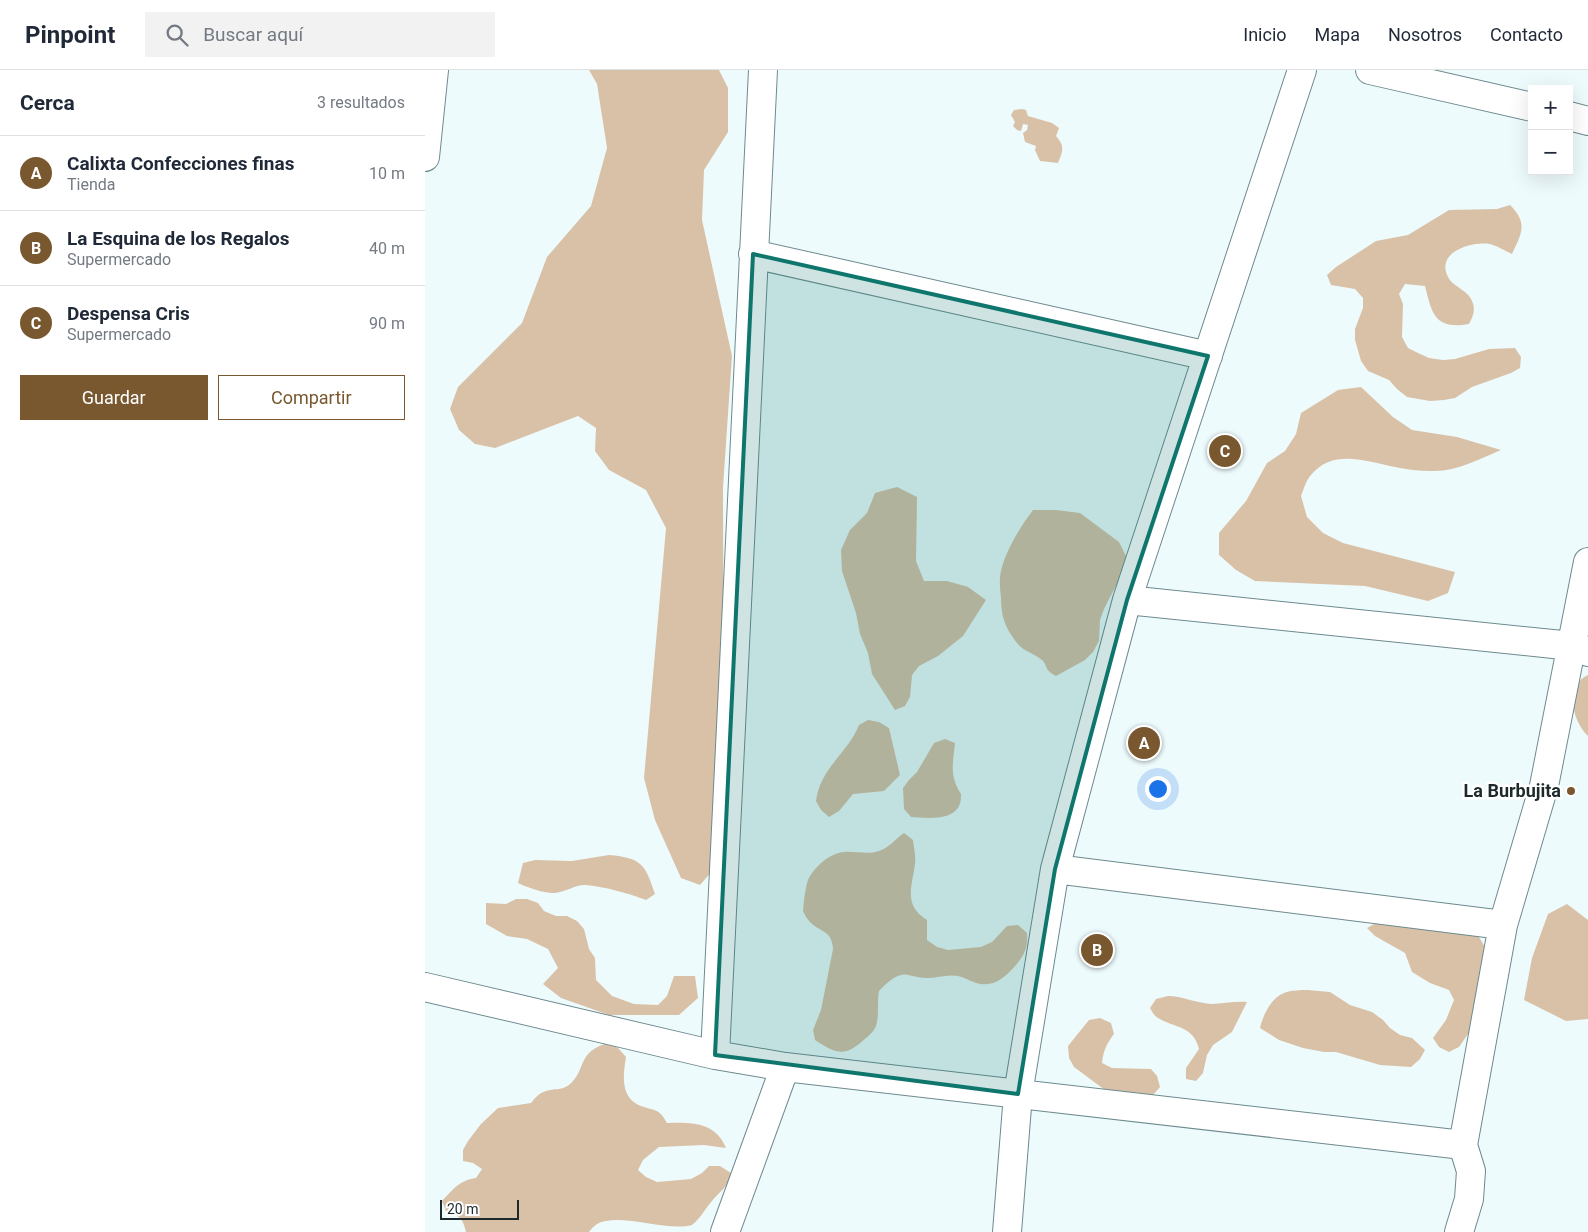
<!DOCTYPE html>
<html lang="es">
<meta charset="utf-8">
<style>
body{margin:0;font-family:Roboto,sans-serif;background:#f2f2f3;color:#1f2937}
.controls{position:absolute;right:15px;top:15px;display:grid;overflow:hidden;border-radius:0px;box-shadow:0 5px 20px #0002}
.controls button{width:45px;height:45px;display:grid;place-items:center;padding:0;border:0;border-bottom:1px solid #e0e1e3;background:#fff;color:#1f2937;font:25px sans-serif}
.scale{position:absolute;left:15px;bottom:12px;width:79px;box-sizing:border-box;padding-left:5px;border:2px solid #1d292b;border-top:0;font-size:14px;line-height:18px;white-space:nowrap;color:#1d292b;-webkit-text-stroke:4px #fff;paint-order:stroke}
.you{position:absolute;left:732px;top:718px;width:18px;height:18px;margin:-12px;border:4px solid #fff;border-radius:50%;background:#1a73e8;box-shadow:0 0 0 8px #1a73e833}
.badge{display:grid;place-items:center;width:32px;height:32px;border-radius:50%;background:#79582f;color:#fff;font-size:16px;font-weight:700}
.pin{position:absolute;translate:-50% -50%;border:2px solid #fff;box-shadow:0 1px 5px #0006}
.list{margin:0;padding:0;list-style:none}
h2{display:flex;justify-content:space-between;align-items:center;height:65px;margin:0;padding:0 20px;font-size:21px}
h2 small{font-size:16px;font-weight:400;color:#747a83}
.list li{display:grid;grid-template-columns:32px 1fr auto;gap:15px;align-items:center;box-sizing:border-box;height:75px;padding:0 20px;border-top:1px solid #e0e1e3}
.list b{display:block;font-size:19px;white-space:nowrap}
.list p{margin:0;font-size:16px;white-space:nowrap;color:#747a83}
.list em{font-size:16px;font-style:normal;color:#747a83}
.actions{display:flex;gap:10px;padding:15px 20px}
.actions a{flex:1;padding:11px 0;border:1px solid #79582f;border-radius:0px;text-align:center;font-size:18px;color:#79582f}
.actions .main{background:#79582f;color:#fff}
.icon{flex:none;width:28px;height:28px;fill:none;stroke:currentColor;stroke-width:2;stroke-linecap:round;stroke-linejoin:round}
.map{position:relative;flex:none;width:1163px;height:1162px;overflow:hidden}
header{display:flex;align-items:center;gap:30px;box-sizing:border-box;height:70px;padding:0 25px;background:#fff;border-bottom:1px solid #e0e1e3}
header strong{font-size:24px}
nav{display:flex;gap:28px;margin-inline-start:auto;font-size:18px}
.search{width:350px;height:45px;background:#f2f2f3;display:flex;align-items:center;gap:12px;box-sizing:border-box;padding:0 18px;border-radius:0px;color:#747a83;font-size:19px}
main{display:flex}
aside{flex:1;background:#fff}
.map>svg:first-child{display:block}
.green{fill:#d9c1a7}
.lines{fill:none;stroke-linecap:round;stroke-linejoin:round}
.street-casing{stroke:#6d8a8f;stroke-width:30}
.street{stroke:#fff;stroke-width:28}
.marked{fill:#0f766e;fill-opacity:0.2;stroke:#0f766e;stroke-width:4;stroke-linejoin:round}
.poi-dot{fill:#79582f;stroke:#fff;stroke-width:2}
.labels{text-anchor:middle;stroke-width:5;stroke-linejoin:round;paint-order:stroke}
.poi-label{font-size:18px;font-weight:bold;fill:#1d292b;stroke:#fff;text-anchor:end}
</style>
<header>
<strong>Pinpoint</strong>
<div class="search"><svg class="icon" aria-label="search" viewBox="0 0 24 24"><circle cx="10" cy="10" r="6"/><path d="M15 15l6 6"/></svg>Buscar aquí</div>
<nav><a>Inicio</a><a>Mapa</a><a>Nosotros</a><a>Contacto</a></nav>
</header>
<main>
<aside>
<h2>Cerca<small>3 resultados</small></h2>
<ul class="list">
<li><span class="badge">A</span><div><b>Calixta Confecciones finas</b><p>Tienda</p></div><em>10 m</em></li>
<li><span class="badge">B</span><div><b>La Esquina de los Regalos</b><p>Supermercado</p></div><em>40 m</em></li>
<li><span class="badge">C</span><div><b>Despensa Cris</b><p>Supermercado</p></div><em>90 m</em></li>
</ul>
<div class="actions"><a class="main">Guardar</a><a>Compartir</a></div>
</aside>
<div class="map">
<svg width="1163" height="1162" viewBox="0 0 1163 1162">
<rect width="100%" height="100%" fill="#eefbfd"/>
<path class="green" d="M164 0H294L303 18V62L279 100 277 150 307 286 298 417 299 766 289 799 275 815 256 808 230 750 219 708 241 458 221 420 184 400 170 381 171 358 153 346 70 378 50 374 34 360 25 339 33 317 97 253 122 187 166 136 182 78 172 14Z
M597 39 601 40 603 46 627 53 634 58 631 66C640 76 638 81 633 93L615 91 610 80 611 76 600 72 598 63 602 60 603 55 598 54 596 61 592 60 588 56 590 52 586 45 589 40Z
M1085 135C1103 153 1097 163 1087 184 1080 181 1073 176 1065 174 1047 171 1010 182 1023 207 1028 217 1043 220 1047 231 1051 240 1048 246 1044 254 1009 260 1007 243 1000 216L980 214 974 224 978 234 977 267 983 278 993 283 1004 288 1018 290 1030 289 1064 279 1090 278 1096 287 1095 298 1086 303 1047 317 1030 328 1019 330 1005 331 982 327 972 319 964 310 943 301 936 291 930 270V259L938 238V228L930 219 906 215 902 205 911 197 951 171 983 165 1024 140 1072 139Z
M936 317 968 347 987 360 1032 367 1076 380C1054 389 1031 402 1007 401 993 401 978 399 965 396 937 390 907 380 886 405 881 410 879 419 876 426L882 447 898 463 918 473 1030 502 1023 523 1003 531 940 516 830 511 811 500 794 485V463L821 431 842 393 860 381 871 364 876 343 913 320Z
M472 417 492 427 491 491 499 511H522L543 517 561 530 538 566 513 586 494 596 487 605 485 627 480 636 470 640 447 604 443 583 435 564 431 543 417 501 416 480 425 460 442 443 450 423Z
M608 440H631L655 443 694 472 702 488 700 498 679 539 675 550 674 571 668 582 660 590 631 606C618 599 624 597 617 590 609 583 599 582 592 573 580 557 576 547 576 527 575 519 574 509 576 501 580 481 596 456 608 440Z
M1163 605V666C1147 651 1139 616 1163 605Z
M443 650 454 652 464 658 475 705 459 721 428 724 414 741 404 747 396 740 391 731C395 698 423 683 434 655Z
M520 669 530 673C528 694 524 705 536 724 536 727 536 732 534 736 527 751 500 748 486 747L479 739 478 718 484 710 492 702 509 673Z
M479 763 488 770C489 778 491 787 490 794 487 817 478 835 502 850V870L512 877 523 880 556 877 567 872 582 856 593 855 602 863C603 878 600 884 591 895 580 907 570 918 551 913 545 911 539 907 533 906 523 904 512 908 502 908 495 908 490 906 483 905 472 902 461 914 454 921 452 931 454 942 452 952 451 959 446 964 441 968 420 987 413 985 390 970L388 960 396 940 408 879C407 860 396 863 385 852 382 849 380 845 378 841 379 831 380 819 383 810 389 797 405 783 419 782 430 781 444 785 454 781 464 778 470 769 479 763Z
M184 785C217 788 220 794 230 824L221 830C206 824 177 816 160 815 149 815 141 822 130 823 121 824 101 817 93 813L98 793 110 790 147 791Z
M91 829H102L113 833 119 841 131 846H142L152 851 159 859 164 879 170 888 171 910 187 926 209 934 233 935 242 926 249 906H270L273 928 254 945H184L136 928 118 914 133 898 123 879 102 869 82 866 61 854V833L81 834Z
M1142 834 1163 850V949L1141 951 1099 930 1107 888 1123 844Z
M951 853 1043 863 1054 867 1064 884 1054 948 1034 977 1024 982 1014 977 1008 968 1021 950 1029 930 1024 920 1005 913 987 902 980 883 950 866 942 858Z
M883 920 905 922 925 935 947 942 958 950 965 958 975 965 987 968 1000 980 995 989 986 997 955 995 911 982H899L878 978 854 970 835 958C838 945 846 928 859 923 866 920 876 920 883 920Z
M743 926C757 926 771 933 786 934 798 934 809 931 822 932L807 962 788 975 782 985 778 1003 771 1011 761 1009V998L774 979C768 955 749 958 733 948 729 946 727 941 725 938L731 929Z
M675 948 686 953 689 964C682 973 678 981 677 993L687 998 726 999 732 1006 735 1017 728 1025 717 1028 684 1023 649 997 644 988 643 976 664 950Z
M183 973 193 978 201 987C198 1005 195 1028 216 1036 230 1041 234 1038 242 1053 266 1052 291 1052 301 1078L279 1075 234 1077 218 1090 213 1100 221 1107 232 1112 266 1109 277 1103 284 1096H295L306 1103C302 1119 296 1120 287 1131 280 1139 275 1149 267 1155 241 1162 194 1142 172 1154 169 1156 166 1159 164 1162H41C38 1148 34 1145 21 1141L17 1131C28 1119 35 1110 51 1108L57 1099 48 1093 38 1091V1080L43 1071 56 1054 73 1038 106 1033C110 1028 114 1023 121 1021 129 1018 136 1021 144 1015 162 1000 151 982 183 973Z"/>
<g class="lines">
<g class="street-casing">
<path id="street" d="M945 0 1107 37
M1144 46 1163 51
M0 87 9 0
M328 184 783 286
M702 530 1147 576 1163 582
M630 799 1078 855
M0 917 290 985 360 997 1038 1075
M290 985 338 0
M300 1162 360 997
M582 1162 593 1024 630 799 702 530 877 0
M1034 1162 1044 1129 1046 1101 1038 1075 1078 855 1119 716 1163 492"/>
</g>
<use href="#street" class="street"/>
</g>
<path class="marked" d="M328 184 783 286 702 530 630 799 593 1024 290 985Z"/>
<circle class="poi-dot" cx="1146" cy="721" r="5"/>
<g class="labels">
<g class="poi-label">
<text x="1136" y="727">La Burbujita</text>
</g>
</g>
</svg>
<div class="controls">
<button>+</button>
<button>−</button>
</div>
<div class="scale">20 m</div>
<div class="you"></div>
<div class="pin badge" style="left:719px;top:673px">A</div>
<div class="pin badge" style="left:672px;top:880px">B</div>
<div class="pin badge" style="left:800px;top:381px">C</div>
</div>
</main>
